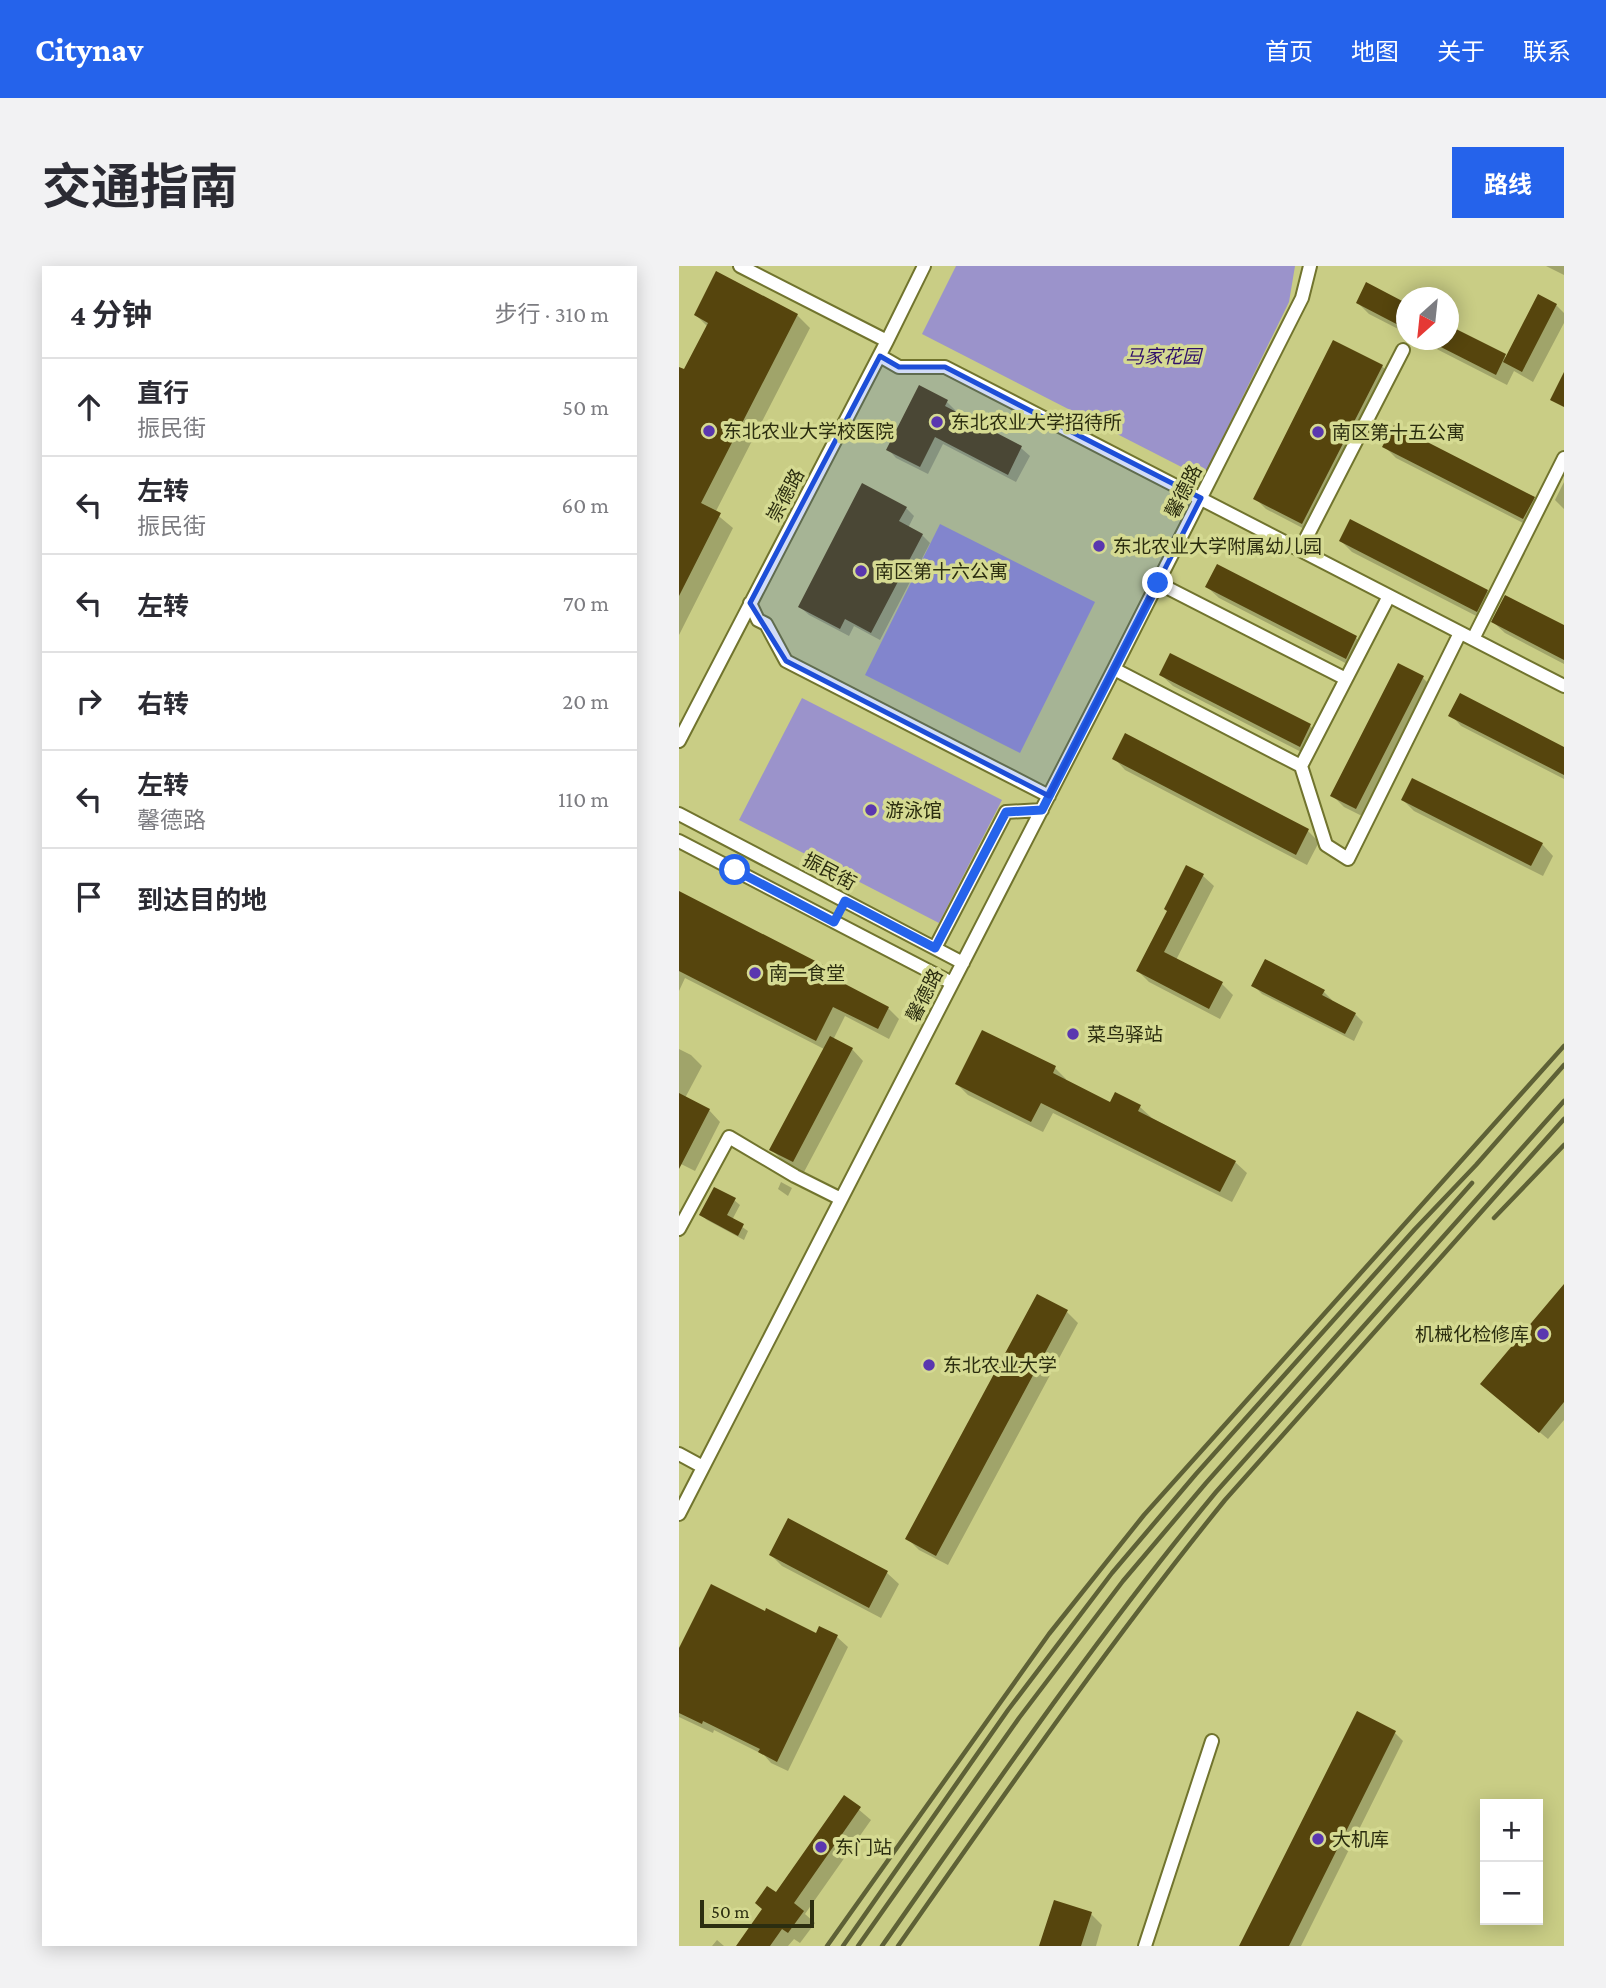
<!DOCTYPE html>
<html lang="zh">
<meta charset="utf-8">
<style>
body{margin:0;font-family:"Crimson Pro","Noto Sans SC",serif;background:#f2f2f3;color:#2b2b33}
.controls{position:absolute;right:21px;bottom:21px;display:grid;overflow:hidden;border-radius:0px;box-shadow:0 4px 18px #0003}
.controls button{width:63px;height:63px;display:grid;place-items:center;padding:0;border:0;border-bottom:2px solid #e1e1e2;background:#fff;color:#2b2b33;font:35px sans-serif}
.compass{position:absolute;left:717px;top:21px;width:63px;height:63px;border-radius:50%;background:#fff;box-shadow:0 4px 18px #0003;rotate:207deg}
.scale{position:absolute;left:21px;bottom:18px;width:114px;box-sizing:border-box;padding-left:7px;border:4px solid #2c2e10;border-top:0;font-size:19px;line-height:24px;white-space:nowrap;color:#2c2e10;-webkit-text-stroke:5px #d5da92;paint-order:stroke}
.stop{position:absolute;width:21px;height:21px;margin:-16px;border:5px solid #2563eb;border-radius:50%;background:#fff}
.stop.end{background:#2563eb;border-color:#fff;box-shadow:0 2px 7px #0008}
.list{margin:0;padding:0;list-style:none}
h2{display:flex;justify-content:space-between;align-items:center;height:91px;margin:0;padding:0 28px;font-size:30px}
h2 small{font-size:23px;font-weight:400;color:#7c7c81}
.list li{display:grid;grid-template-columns:46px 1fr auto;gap:21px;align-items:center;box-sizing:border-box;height:98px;padding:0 28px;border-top:2px solid #e1e1e2}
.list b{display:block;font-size:26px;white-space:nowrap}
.list p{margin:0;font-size:23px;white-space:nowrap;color:#7c7c81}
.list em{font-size:23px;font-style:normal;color:#7c7c81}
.icon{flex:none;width:38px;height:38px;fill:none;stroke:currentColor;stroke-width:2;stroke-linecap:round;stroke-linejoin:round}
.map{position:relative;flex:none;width:885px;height:1680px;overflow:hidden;border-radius:0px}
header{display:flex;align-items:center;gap:42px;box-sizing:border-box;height:98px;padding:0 35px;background:#2563eb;color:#fff}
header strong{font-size:33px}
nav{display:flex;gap:38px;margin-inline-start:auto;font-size:24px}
.intro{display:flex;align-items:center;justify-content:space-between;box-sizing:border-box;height:168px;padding:0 42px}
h1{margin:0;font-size:49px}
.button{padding:18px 32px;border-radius:0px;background:#2563eb;color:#fff;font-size:24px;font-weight:700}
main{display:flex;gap:42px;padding:0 42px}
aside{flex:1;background:#fff;border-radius:0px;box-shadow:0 4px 18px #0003}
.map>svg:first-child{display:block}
.green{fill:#9b93cb}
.shadow{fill:#0003}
.building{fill:#56450d}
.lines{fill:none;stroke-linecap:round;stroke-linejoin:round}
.street-casing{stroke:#71742e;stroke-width:16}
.street{stroke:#fff;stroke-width:12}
.rail{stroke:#5e6136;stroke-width:4.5}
.route{stroke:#2563eb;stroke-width:9}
.marked{fill:#1d4ed8;fill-opacity:0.2;stroke:#1d4ed8;stroke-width:5;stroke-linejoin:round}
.poi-dot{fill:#5a37af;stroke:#d5da92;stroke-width:2.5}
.labels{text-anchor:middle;stroke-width:7;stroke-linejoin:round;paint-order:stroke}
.park-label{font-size:19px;font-style:italic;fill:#30106a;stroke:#d5da92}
.poi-label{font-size:19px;fill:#2c2e10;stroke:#d5da92;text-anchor:start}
.street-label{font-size:19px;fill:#2c2e10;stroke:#d5da92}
</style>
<header>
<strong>Citynav</strong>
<nav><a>首页</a><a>地图</a><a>关于</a><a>联系</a></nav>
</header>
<div class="intro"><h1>交通指南</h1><a class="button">路线</a></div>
<main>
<aside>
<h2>4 分钟<small>步行 · 310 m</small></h2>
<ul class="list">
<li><svg class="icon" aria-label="ahead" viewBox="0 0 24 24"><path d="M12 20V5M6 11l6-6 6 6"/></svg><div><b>直行</b><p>振民街</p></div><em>50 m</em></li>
<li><svg class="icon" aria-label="left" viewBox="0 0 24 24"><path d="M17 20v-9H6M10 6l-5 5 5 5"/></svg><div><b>左转</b><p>振民街</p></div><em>60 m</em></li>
<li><svg class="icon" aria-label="left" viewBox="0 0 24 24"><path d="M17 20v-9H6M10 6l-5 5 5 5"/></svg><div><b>左转</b></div><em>70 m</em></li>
<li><svg class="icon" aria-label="right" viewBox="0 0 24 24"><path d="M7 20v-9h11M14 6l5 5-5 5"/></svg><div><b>右转</b></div><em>20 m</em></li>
<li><svg class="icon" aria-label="left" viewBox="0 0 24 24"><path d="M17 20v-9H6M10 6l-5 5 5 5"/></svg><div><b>左转</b><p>馨德路</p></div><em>110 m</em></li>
<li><svg class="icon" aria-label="arrive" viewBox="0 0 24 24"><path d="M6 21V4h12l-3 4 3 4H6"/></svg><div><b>到达目的地</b></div></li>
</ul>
</aside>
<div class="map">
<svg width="885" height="1680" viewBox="0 0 885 1680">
<rect width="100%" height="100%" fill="#c9cd85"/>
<path class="green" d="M277 0H616L610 36 524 212 243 68Z
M261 258 416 336 341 487 186 409Z
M123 432 323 534 260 657 60 554Z"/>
<path class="shadow" d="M867 0H885V9Z
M688 19 727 39V67L690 48 679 37Z
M877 39 885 47V57L854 116 835 105 828 119 740 74H769V61L828 92Z
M17 49H118L131 62 36 247 54 262 0 369V103L5 106 29 61Z
M703 100 714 112 635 268 587 243 576 232Z
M268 136 276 144 275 147 342 182 351 190 337 216 264 178 249 208 217 192 209 183Z
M706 181 855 232 866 243 856 263 717 192Z
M885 216V243L876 234Z
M227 242 235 250 229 262 243 269 251 277 201 374 175 360 170 370 130 349 121 341Z
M662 275 808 325 819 336 809 356 673 286Z
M528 321 677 372 688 383 678 403 540 332Z
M814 356 885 361V398L826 367Z
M492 389 631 460 642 471 632 491 494 420 482 409Z
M744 412 755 423 689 553 665 541 654 530Z
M772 449 885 482V513L782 460Z
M435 492 629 565 640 576 628 599 446 504Z
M724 534 863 578 874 590 864 610 735 545Z
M523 609 535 620 497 694 542 717 554 729 541 753 470 716 459 705Z
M0 627 149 703 160 714 159 716 209 742 220 753 210 773 166 750 154 774 173 783 184 795 125 906 104 895 93 884 145 783 6 712 0 725Z
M575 720 645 726 653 734 652 736 676 748 684 756 675 775 583 728Z
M0 783 12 789 23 800 6 832 30 844 41 856 16 905 0 897Z
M376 802 387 813 386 815 432 838 437 828 461 841 473 852 556 896 568 907 553 936 374 847 364 866 289 829 278 818Z
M102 916 113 922 109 930 99 923Z
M55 934 61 939 53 954 69 965 65 974 28 954 22 949Z
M885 1021V1154L869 1173 812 1126Z
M388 1046 399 1057 269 1299 240 1284 229 1273Z
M110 1255 208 1307 220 1318 202 1352 103 1300 92 1289Z
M86 1347 138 1369 141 1362 158 1371 169 1381 109 1505 92 1497 85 1489 35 1464 34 1467 0 1451V1386Z
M716 1467 724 1475 622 1680H562Z
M165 1531 192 1554 126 1648 136 1657 121 1677 115 1673 109 1680H59Z
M412 1648 423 1659 417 1680H362Z
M38 1674 45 1680H33Z"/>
<path class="building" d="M37 5 119 48 22 237 42 247 0 330V101L5 103 29 57 15 49Z
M687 16 727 37V63L677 37Z
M859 28 878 38 843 106 824 96Z
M769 59 827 88 817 109 748 74H769Z
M654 74 704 99 623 258 574 233Z
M885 106V141L871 134Z
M240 119 269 134 266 140 343 180 329 209 256 171 241 201 207 184Z
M715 159 856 231 844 253 703 181Z
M183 217 228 241 220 255 244 268 192 367 166 353 161 363 119 341Z
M671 253 809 324 798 346 660 275Z
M538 298 678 370 667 393 526 321Z
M826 329 885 359V394L812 356Z
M491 387 632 458 621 481 480 409Z
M719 397 745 410 677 543 651 530Z
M781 427 885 481V509L769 450Z
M446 467 630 563 617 589 433 493Z
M733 512 864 577 852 600 722 534Z
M507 599 525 608 485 686 544 716 530 743 457 705 488 645 485 643Z
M0 625 150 702 147 708 210 741 199 763 154 741 137 775 0 705Z
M586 693 646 724 643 729 677 747 666 768 572 720Z
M303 764 377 800 374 807 431 836 436 826 462 839 459 845 557 895 541 926 362 837 352 856 276 818Z
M151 770 174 782 114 896 90 884Z
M0 827 31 843 0 903Z
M35 921 57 932 48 949 65 958 59 970 20 949Z
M885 1018V1136L860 1167 801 1118Z
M358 1028 389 1044 257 1290 226 1273Z
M109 1252 209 1305 190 1342 90 1289Z
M32 1318 86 1345 87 1342 137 1367 140 1360 159 1369 98 1496 79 1486 81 1483 24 1455 23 1458 0 1447V1382Z
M678 1445 717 1465 610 1680H560Z
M165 1529 182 1541 115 1637 125 1645 109 1667 103 1663 91 1680H57L83 1643 76 1637 88 1620 97 1626Z
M375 1634 413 1646 402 1680H360Z"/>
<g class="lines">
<g class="street-casing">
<path id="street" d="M61 0 208 75
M201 90 220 101H266L885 420
M621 284 724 84
M479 317 667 413
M710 330 622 500 647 579 669 593 781 367
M71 337 79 354 87 358 107 395 370 530
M794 373 885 192
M435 403 622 500
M0 475 208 75 245 0
M0 548 284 697
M0 575 273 717
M256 682 327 546 363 544
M0 963 50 871 116 910 162 933
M0 1188 24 1201
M0 1248 435 403 623 32 631 0
M466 1680 533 1475"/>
</g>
<use href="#street" class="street"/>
<path class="rail" d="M815 952 885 879
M148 1680 370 1368 465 1249 885 780
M164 1680 329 1444 433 1307 517 1208 736 963 797 899 885 799
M179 1680 340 1452 444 1315 527 1217 793 917
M203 1680C311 1526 417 1371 537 1226L885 835
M219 1680C325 1529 430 1377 546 1234L885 853"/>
</g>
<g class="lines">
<path class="route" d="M56 604 155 656 166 635 256 682 327 546 363 544 479 317"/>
</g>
<path class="marked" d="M201 90 220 101H266L522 232 370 530 107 395 71 337Z"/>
<g class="poi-dot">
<circle cx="258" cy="156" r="7"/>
<circle cx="30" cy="165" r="7"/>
<circle cx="639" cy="166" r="7"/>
<circle cx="420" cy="280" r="7"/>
<circle cx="182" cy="305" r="7"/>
<circle cx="192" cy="544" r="7"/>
<circle cx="76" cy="707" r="7"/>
<circle cx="394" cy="768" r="7"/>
<circle cx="864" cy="1068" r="7"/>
<circle cx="250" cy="1099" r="7"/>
<circle cx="639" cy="1573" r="7"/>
<circle cx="142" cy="1581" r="7"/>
</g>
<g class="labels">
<g class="park-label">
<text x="484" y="97">马家花园</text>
</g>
<g class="poi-label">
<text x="272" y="163">东北农业大学招待所</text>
<text x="44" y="172">东北农业大学校医院</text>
<text x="653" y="173">南区第十五公寓</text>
<text x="434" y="287">东北农业大学附属幼儿园</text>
<text x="196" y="312">南区第十六公寓</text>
<text x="206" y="551">游泳馆</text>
<text x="90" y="714">南一食堂</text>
<text x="408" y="775">菜鸟驿站</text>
<text x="850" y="1075" text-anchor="end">机械化检修库</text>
<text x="264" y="1106">东北农业大学</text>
<text x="653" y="1580">大机库</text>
<text x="156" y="1588">东门站</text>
</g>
<g class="street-label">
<text transform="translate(504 225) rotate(-63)" y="7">馨德路</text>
<text transform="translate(106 229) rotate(-62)" y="7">崇德路</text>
<text transform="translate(151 605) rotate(28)" y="7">振民街</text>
<text transform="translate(245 729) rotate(-63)" y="7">馨德路</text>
</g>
</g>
</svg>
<div class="controls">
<button>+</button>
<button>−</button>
</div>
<svg class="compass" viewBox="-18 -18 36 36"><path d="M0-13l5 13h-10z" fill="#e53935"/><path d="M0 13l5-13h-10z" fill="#7c7c81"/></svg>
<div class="scale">50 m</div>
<div class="stop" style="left:56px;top:604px"></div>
<div class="stop end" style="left:479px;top:317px"></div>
</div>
</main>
